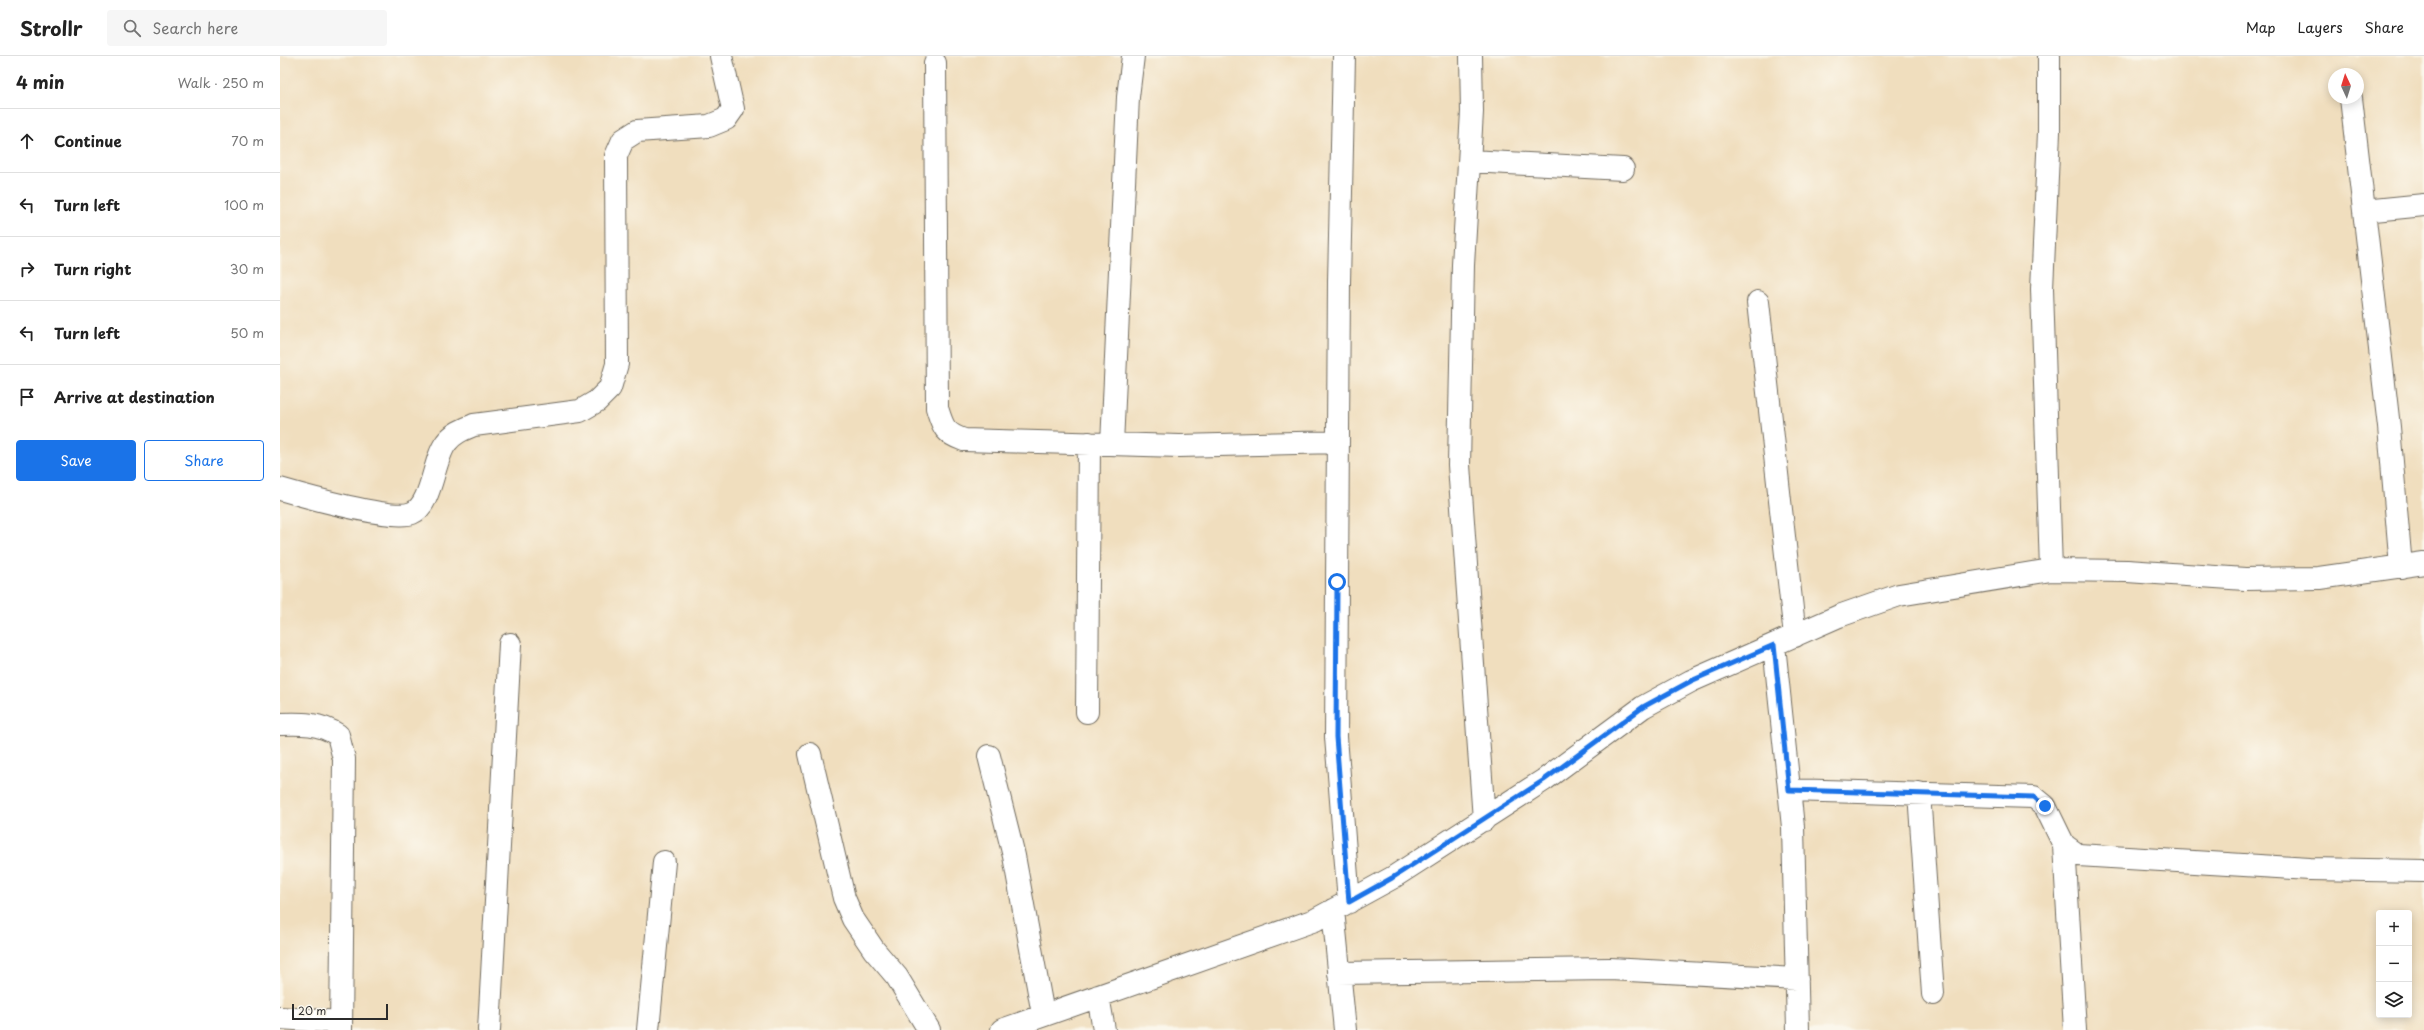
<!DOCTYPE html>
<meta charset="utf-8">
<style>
body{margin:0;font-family:"Playpen Sans",sans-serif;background:#f6f6f6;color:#222}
.controls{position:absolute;right:12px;bottom:12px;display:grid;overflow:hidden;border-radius:4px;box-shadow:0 2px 10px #0003}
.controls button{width:36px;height:36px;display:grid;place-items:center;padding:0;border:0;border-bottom:1px solid #e0e0e0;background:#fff;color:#222;font:20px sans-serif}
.compass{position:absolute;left:2048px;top:12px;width:36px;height:36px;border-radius:50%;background:#fff;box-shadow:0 2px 10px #0003;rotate:356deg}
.scale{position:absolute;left:12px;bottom:10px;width:96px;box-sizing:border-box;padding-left:4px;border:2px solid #2b2b2b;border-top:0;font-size:11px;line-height:14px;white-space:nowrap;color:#2b2b2b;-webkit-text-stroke:3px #fbf7ec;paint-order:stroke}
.stop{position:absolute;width:12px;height:12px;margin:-9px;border:3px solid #1a73e8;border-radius:50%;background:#fff}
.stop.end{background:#1a73e8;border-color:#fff;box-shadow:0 1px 4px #0008}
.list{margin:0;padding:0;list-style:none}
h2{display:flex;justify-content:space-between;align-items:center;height:52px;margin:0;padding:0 16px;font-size:17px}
h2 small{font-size:13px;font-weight:400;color:#767676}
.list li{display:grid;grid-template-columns:26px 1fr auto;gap:12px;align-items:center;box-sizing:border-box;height:64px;padding:0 16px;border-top:1px solid #e0e0e0}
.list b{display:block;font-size:15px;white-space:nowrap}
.list em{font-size:13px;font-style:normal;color:#767676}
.actions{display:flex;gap:8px;padding:12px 16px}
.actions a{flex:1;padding:9px 0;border:1px solid #1a73e8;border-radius:4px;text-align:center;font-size:14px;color:#1a73e8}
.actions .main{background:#1a73e8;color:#fff}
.icon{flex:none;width:22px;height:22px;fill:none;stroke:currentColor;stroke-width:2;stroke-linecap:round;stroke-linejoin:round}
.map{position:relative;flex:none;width:2144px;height:974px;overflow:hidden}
header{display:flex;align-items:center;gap:24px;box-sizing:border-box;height:56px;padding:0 20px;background:#fff;border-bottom:1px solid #e0e0e0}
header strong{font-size:19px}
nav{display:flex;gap:22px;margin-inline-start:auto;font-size:14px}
.search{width:280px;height:36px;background:#f6f6f6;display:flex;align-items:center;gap:10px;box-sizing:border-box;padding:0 14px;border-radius:4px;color:#767676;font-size:15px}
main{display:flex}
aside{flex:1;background:#fff}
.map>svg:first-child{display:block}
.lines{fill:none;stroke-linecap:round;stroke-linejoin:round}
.street-casing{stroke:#706a5e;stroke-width:24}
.street{stroke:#fff;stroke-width:22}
.route{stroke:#1a73e8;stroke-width:5}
</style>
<header>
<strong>Strollr</strong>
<div class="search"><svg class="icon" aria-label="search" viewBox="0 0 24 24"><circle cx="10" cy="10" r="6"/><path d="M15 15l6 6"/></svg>Search here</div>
<nav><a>Map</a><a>Layers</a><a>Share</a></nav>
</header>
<main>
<aside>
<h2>4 min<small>Walk · 250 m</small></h2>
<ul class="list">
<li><svg class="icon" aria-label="ahead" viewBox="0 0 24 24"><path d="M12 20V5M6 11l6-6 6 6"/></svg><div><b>Continue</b></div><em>70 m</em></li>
<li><svg class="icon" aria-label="left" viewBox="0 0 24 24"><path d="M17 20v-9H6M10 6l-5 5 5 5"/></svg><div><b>Turn left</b></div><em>100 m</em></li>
<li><svg class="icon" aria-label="right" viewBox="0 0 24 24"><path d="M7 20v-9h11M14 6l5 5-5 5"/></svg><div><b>Turn right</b></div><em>30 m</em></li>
<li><svg class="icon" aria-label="left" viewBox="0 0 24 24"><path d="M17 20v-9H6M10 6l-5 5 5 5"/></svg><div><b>Turn left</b></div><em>50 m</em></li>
<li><svg class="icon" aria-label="arrive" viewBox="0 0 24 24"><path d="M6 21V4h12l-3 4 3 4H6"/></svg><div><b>Arrive at destination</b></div></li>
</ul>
<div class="actions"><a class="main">Save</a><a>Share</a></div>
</aside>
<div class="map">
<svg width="2144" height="974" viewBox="0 0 2144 974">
<rect width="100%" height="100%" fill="#fbf7ec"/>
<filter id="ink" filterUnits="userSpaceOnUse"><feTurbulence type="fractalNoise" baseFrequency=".025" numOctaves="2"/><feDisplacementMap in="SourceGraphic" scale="8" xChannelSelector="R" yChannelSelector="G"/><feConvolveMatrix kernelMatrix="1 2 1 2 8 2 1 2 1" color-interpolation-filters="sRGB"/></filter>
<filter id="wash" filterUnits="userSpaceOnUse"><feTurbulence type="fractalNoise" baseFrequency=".012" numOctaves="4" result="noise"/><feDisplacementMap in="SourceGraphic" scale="16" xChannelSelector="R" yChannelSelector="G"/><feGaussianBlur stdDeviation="0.9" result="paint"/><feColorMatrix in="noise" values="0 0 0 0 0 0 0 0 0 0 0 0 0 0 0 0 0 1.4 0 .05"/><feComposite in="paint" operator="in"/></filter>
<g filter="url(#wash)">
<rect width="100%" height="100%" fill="#f0debe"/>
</g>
<g filter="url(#ink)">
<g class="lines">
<g class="street-casing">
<path id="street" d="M1064 0 1059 226 1056 681 1069 846
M1191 0 1192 56 1183 209 1179 409 1204 764
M1769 0V76L1762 233 1771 514
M655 7 657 352C663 371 664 377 684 384L900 390 1058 386
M2071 42 2109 371 2121 511
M1190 105 1343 113
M2084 155 2144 149
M1478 246 1515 580
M832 388 848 41 853 0
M0 433C24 440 113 465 132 457 152 449 153 404 166 387 173 377 184 373 194 369L300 355 317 345 330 332 337 308 336 100 343 84 357 75 429 70 446 63 453 53 441 0
M1494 589 1513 771 1518 974
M807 656 809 387
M0 668C21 667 40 667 58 679L64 703 61 974
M530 698 564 842 573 863 594 894 617 921 649 974
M709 700 734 800 763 958
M1509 734 1754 741 1765 750 1784 789 1798 799 2030 813 2144 815
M1639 737 1653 938
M1784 789 1795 974
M1053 854 1065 974
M1059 917 1330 913 1517 923
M818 940 824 974
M0 962 61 966
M209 974 230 588
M368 974 384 806
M722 974 1035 864 1112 822 1264 724 1363 651 1411 625 1559 560 1619 539 1771 514 1847 515 1965 523 2039 522 2144 507"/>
</g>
<use href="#street" class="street"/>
</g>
</g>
<g class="lines" filter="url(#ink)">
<path class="route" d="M1057 526 1056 681 1069 846 1112 822 1264 724 1363 651 1411 625 1494 589 1509 734 1754 741 1765 750"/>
</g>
</svg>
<div class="controls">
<button>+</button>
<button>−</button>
<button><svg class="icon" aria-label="layers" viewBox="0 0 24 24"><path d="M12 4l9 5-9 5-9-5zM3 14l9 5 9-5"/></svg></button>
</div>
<svg class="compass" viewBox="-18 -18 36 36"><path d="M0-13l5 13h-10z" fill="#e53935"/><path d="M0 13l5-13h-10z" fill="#767676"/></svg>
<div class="scale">20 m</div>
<div class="stop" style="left:1057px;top:526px"></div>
<div class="stop end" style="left:1765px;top:750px"></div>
</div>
</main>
